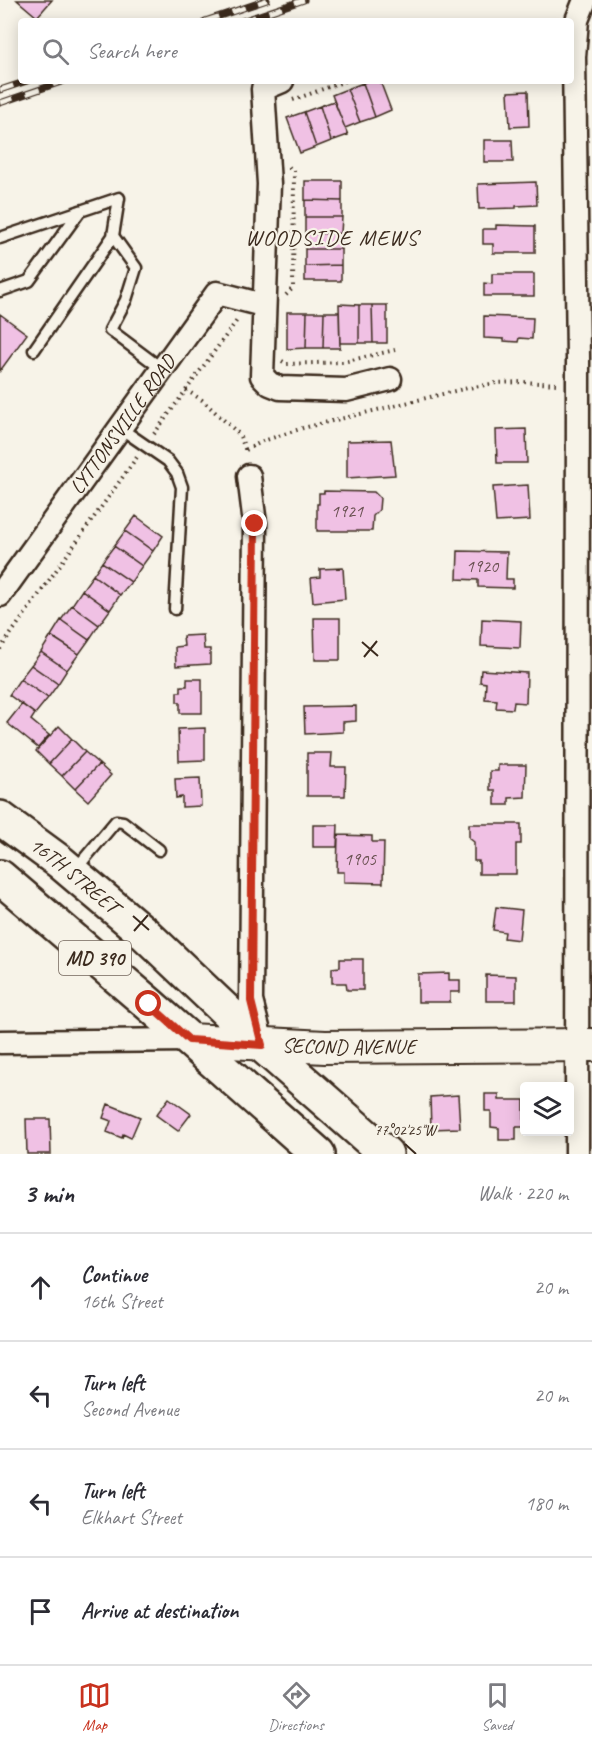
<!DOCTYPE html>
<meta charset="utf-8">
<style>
body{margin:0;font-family:Caveat,sans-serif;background:#f2f2f3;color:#2b2b33}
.controls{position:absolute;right:18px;bottom:18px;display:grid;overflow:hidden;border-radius:6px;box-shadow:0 3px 15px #0003}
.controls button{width:54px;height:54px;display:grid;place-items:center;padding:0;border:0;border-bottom:2px solid #e1e1e2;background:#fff;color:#2b2b33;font:30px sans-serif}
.stop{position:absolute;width:18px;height:18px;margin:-14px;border:4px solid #c8321e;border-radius:50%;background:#fff}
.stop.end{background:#c8321e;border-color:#fff;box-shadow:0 2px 6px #0008}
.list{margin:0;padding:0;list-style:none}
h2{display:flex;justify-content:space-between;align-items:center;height:78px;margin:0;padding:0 24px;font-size:26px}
h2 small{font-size:20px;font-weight:400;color:#7c7c81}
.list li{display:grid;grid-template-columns:39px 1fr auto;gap:18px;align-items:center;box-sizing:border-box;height:108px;padding:0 24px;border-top:2px solid #e1e1e2}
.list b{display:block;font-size:22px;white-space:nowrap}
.list p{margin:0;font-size:20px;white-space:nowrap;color:#7c7c81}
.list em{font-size:20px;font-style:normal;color:#7c7c81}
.icon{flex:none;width:33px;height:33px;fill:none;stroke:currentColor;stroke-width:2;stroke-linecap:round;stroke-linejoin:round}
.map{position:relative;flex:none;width:592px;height:1154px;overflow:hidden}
.search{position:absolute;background:#fff;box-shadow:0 3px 15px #0003;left:18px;right:18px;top:18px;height:66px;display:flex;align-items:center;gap:15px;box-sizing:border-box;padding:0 21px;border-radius:6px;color:#7c7c81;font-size:22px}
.sheet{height:510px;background:#fff}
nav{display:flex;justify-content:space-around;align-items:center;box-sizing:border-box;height:84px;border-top:2px solid #e1e1e2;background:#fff;font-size:16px;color:#7c7c81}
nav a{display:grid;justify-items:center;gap:3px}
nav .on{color:#c8321e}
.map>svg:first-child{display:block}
.building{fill:#f0c1e4;stroke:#3b2a1e;stroke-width:1.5}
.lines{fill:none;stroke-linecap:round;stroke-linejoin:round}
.lane-casing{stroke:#3b2a1e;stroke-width:15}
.street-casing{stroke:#3b2a1e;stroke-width:27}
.secondary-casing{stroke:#3b2a1e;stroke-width:36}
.primary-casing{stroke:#3b2a1e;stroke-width:38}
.path{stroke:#3b2a1e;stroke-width:4;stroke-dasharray:1.5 4.5;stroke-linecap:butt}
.lane{stroke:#f7f3e8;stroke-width:10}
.street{stroke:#f7f3e8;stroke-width:22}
.secondary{stroke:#f7f3e8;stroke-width:32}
.primary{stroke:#f7f3e8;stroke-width:33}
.rail-casing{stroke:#3b2a1e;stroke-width:7}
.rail{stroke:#f7f3e8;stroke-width:4.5;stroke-dasharray:14;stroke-linecap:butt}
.route{stroke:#c8321e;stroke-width:8}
.ticks{fill:none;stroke:#3b2a1e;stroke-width:2}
.labels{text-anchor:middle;stroke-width:4.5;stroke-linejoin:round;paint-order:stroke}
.number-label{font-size:18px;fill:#685050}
.shield{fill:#f7f3e8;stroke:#73665b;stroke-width:1.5}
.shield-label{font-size:20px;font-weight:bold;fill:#3b2a1e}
.street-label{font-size:21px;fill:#3b2a1e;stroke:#f7f3e8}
.neighbourhood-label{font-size:22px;letter-spacing:1.5px;fill:#3b2a1e;stroke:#f7f3e8}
.ticks-label{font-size:15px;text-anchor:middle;fill:#3b2a1e;stroke:#f7f3e8;stroke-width:4.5;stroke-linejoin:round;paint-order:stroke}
</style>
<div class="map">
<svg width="592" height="1154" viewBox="0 0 592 1154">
<rect width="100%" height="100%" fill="#f7f3e8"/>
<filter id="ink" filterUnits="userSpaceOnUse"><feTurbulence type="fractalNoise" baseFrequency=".0167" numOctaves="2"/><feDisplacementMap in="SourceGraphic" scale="12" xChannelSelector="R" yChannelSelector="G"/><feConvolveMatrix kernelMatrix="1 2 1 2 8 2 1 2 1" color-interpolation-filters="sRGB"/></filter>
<g filter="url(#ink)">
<path class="building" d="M17 0H52L37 17Z
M367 81H380L391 110 375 117 363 83Z
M363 83 375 117 360 122 347 89Z
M347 89 360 122 345 128 332 95Z
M528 91 529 126 510 127 508 92Z
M334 101 348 135 331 141 320 106Z
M320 106 331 141 316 147 304 112Z
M304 112 316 147 300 153 287 118Z
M484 140H512L513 162H484Z
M305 181H342V201L305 200Z
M536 182 537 205 516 206V208L479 209 478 184Z
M305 200 342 201V217H305Z
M305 217H342L341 233 305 234Z
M496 225 535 226V253H493V244H483V229H496Z
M341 233V249H305V234Z
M305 249H341V265L305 266Z
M341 265V281H305V266Z
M492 274H534V296H484V283L492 284Z
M339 304 359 305V343H340Z
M359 305H372L373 343H359Z
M372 305H387V343H373Z
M287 312H307L306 348 287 349Z
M307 312H324L323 348H306Z
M324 312H339L340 348H323Z
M0 314 27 334 0 371Z
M484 316 533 318 532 339 519 338 518 342 504 341V339L484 338Z
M526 429 527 463H497L496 430Z
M391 440 395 475 347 478V441Z
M528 485 530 520 496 522 493 487Z
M324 491 374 492 380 498 379 510 373 516 372 531H317V504H319V493H324Z
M136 516 163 536 153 551 125 531Z
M125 531 153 551 142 566 114 546Z
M114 546 142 566 131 582 102 562Z
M458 551 507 552 506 579H513V588L478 587V580L457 579Z
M102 562 131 582 120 595 93 575Z
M343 568 345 599 313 602 311 578 320 577V569Z
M93 575 120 595 110 610 82 590Z
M82 590 110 610 99 625 72 605Z
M72 605 99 625 89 640 61 620Z
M314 618H340V660H315Z
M482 619 521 621 520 648 481 646Z
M61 620 89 640 79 654 51 636Z
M203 635 204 649H210V664L176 666 175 647 184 646 183 636Z
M51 636 79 654 67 670 41 652Z
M41 652 67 670 58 684 31 665Z
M31 665 58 684 48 698 20 679Z
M481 670 527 673 526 703 514 702 513 709 496 708 497 700 485 699 486 683 480 682Z
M20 679 48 698 35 714 9 695Z
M187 679H202V713H180V702H177V692H181V686H187Z
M22 704 35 714 31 720 49 735 38 748 7 723Z
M356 706V721L343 722V732L305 734 304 707Z
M59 726 72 739 49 764 36 751Z
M205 728V760L179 761 178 729Z
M72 739 85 752 62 776 49 764Z
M85 752 99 764 75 789 62 776Z
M307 753H332L331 767H346L345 796H307Z
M99 764 111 775 88 801 75 789Z
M498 765H526L525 797 509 798V805H495V790H490V771H498Z
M200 778 201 806 182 807V797L176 798 175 779Z
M469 824H521V844H516V874H479V861H474V842L469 838Z
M313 825H338L337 847H313Z
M338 835 372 836V842H384L383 883 344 882V872H337Z
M496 907 522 910 519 940 504 938 505 932 493 930Z
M340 959H363V990H347L346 983H332V968L340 967Z
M449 973V980H460V992H450V1002H418V974Z
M486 975 516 976V1001H486Z
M485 1094H499V1100H524V1127H516V1140H499V1128L491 1127V1111H485Z
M458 1095 460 1128 431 1129 430 1097Z
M169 1098 191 1114 178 1131 156 1115Z
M108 1104 140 1117 131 1138 123 1134 122 1138 107 1132 111 1121 103 1118Z
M26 1119H50L51 1154H27Z"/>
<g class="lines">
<g class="lane-casing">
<path id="lane" d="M0 238 119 198 113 236 136 268 126 300 110 330 162 369
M0 291 29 281 80 211
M34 350 113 236
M120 428 168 461 177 473 182 487 175 609
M75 870 116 821 123 822 159 850"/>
</g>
<g class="street-casing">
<g id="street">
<path d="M282 81 263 89 269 184 262 376 270 384 280 388 346 390 390 379"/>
<path d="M249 476 255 524 251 1001 262 1043"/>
<path id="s1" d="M0 595 217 293 263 305"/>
<path d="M0 1042 189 1040"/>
<path d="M577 1154 578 358 574 57 577 20 585 0"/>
</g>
</g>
<g class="secondary-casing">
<g id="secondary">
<path id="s2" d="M189 1040 325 1047 592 1045"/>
</g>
</g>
<g class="primary-casing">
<g id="primary">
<path id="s3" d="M0 818 60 862 144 933 262 1045 386 1154"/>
<path d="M0 877 149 1004 318 1154"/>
</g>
</g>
<path class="path" d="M293 100 345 81
M286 295 293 288 294 171 289 167
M282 361 287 364 343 362 395 350
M186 390 202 400 239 434 246 451
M154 434 238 319
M246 450 263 441 303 428 463 389 496 383 523 382 557 384
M0 649 137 457"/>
<use href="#lane" class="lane"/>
<use href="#street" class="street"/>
<use href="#secondary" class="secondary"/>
<use href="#primary" class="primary"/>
<g class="rail-casing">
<path id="rail" d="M205 21 267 0
M242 21 304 0
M0 90 27 81
M0 103 64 81"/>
</g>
<use href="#rail" class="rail"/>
</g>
</g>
<g class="lines" filter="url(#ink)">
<path class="route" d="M149 1004 189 1040 262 1045 251 1001 255 524"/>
</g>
<path class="ticks" d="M362 642 378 656M364 657 377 641M133 916 149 930M134 931 148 915M405 1144 416 1154"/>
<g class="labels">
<g class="number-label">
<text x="347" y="517">1921</text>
<text x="482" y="572">1920</text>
<text x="360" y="865">1905</text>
</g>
<rect class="shield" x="59" y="941" width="72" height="34" rx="4.5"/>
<g class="shield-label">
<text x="95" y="965">MD 390</text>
</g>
<g class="street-label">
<text dy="7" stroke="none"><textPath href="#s1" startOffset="210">LYTTONSVILLE ROAD</textPath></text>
<text dy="7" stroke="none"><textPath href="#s3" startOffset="94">16TH STREET</textPath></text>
<text dy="7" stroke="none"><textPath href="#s2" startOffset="160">SECOND AVENUE</textPath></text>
</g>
<g class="neighbourhood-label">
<text x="332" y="245">WOODSIDE MEWS</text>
</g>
</g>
<g class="ticks-label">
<text x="405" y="1135">77°02'25"W</text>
</g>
</svg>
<div class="controls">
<button><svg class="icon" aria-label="layers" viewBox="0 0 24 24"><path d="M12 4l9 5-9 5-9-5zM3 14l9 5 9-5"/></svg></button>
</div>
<div class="stop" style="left:149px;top:1004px"></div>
<div class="stop end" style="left:255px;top:524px"></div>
<div class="search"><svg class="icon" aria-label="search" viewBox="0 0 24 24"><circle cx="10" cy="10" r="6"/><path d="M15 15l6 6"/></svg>Search here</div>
</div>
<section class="sheet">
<h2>3 min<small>Walk · 220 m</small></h2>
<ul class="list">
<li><svg class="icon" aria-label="ahead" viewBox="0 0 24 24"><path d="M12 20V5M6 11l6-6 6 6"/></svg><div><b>Continue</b><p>16th Street</p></div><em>20 m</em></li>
<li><svg class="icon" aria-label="left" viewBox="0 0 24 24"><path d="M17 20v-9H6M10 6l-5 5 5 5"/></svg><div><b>Turn left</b><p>Second Avenue</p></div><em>20 m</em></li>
<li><svg class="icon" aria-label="left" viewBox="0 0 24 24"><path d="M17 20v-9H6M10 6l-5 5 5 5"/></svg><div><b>Turn left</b><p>Elkhart Street</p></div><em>180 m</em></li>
<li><svg class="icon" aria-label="arrive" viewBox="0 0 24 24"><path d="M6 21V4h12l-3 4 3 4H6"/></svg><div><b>Arrive at destination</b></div></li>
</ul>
</section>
<nav>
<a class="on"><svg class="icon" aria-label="map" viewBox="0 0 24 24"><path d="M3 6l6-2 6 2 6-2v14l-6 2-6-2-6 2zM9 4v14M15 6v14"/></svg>Map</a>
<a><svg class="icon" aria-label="directions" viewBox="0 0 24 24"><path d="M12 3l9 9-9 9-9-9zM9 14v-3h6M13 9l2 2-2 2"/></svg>Directions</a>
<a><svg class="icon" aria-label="saved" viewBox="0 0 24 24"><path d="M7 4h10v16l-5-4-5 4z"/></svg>Saved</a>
</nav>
